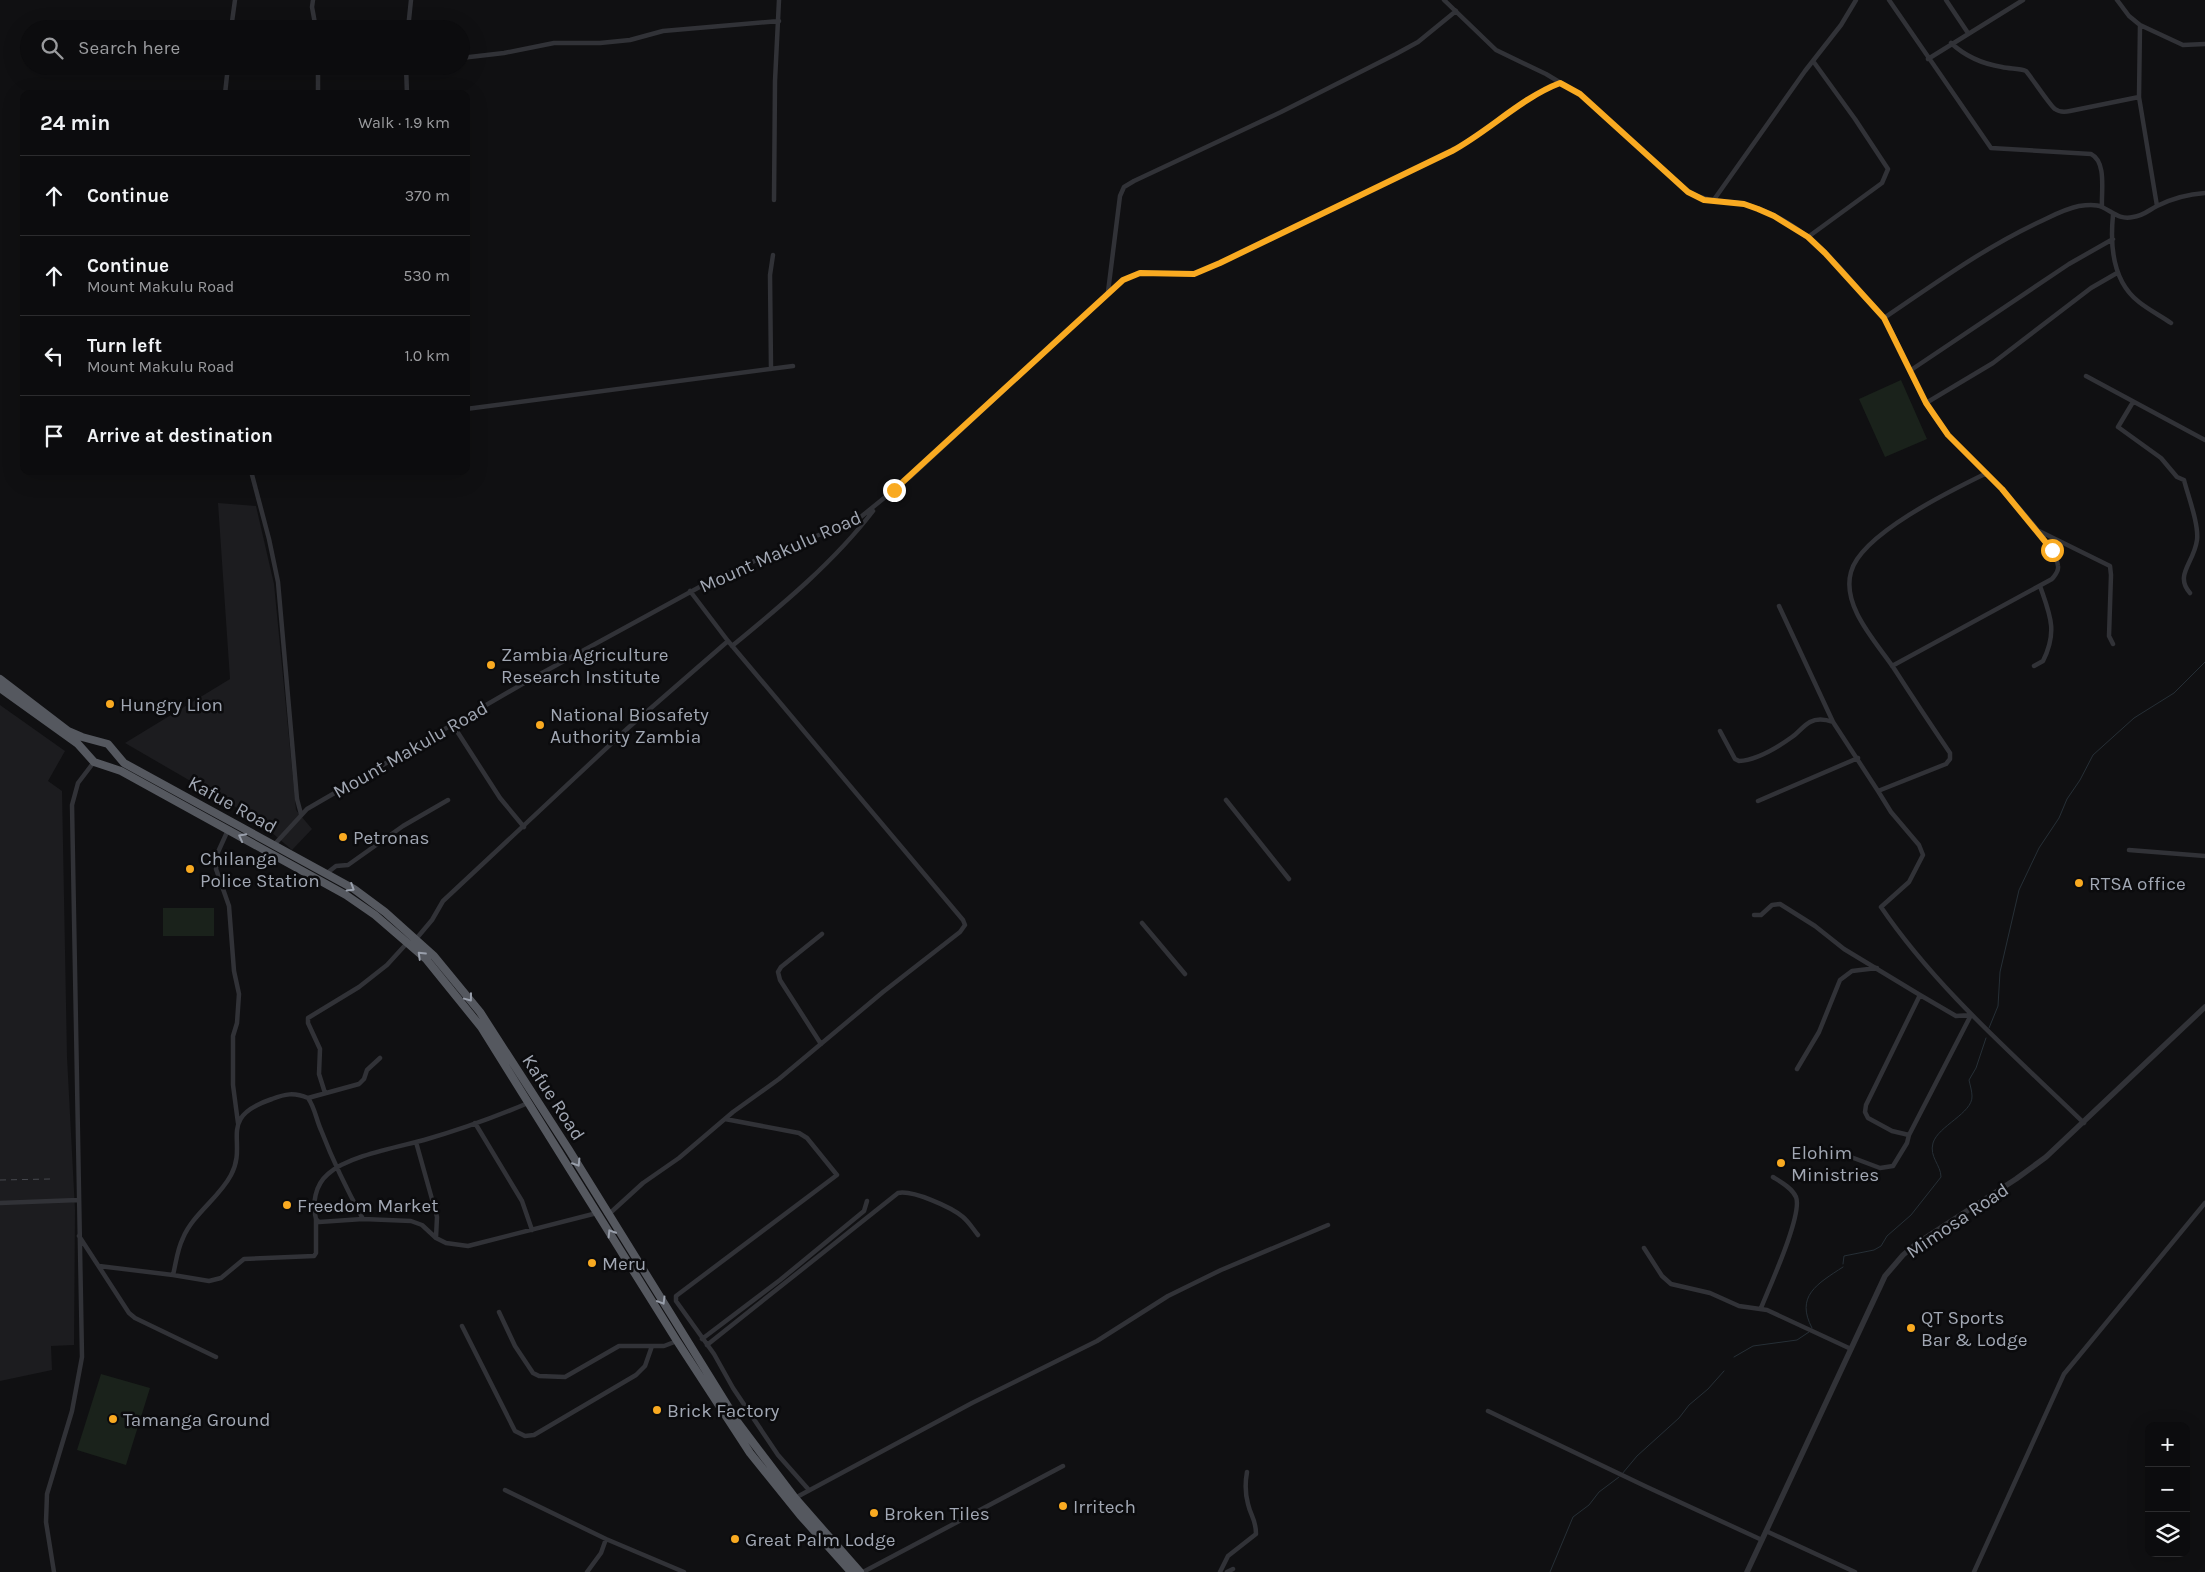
<!DOCTYPE html>
<meta charset="utf-8">
<style>
body{margin:0;font-family:Karla,sans-serif;background:#151517;color:#f1f3f6}
.controls{position:absolute;right:15px;bottom:15px;display:grid;overflow:hidden;border-radius:10px;box-shadow:0 5px 20px #0002}
.controls button{width:45px;height:45px;display:grid;place-items:center;padding:0;border:0;border-bottom:1px solid #2c2c2e;background:#0c0c0e;color:#f1f3f6;font:25px sans-serif}
.stop{position:absolute;width:15px;height:15px;margin:-11px;border:4px solid #f9aa21;border-radius:50%;background:#fff}
.stop.end{background:#f9aa21;border-color:#fff;box-shadow:0 1px 5px #0008}
.list{margin:0;padding:0;list-style:none}
h2{display:flex;justify-content:space-between;align-items:center;height:65px;margin:0;padding:0 20px;font-size:21px}
h2 small{font-size:16px;font-weight:400;color:#9a9b9e}
.list li{display:grid;grid-template-columns:32px 1fr auto;gap:15px;align-items:center;box-sizing:border-box;height:80px;padding:0 20px;border-top:1px solid #2c2c2e}
.list b{display:block;font-size:19px;white-space:nowrap}
.list p{margin:0;font-size:16px;white-space:nowrap;color:#9a9b9e}
.list em{font-size:16px;font-style:normal;color:#9a9b9e}
.icon{flex:none;width:28px;height:28px;fill:none;stroke:currentColor;stroke-width:2;stroke-linecap:round;stroke-linejoin:round}
.map{position:relative;flex:none;width:2205px;height:1572px;overflow:hidden}
.search{position:absolute;background:#0c0c0e;box-shadow:0 5px 20px #0002;left:20px;top:20px;width:450px;height:55px;display:flex;align-items:center;gap:12px;box-sizing:border-box;padding:0 18px;border-radius:28px;color:#9a9b9e;font-size:19px}
.panel{position:absolute;background:#0c0c0e;box-shadow:0 5px 20px #0002;left:20px;top:90px;width:450px;height:385px;border-radius:10px}
.map>svg:first-child{display:block}
.built{fill:#1c1c1f}
.green{fill:#1a221b}
.lines{fill:none;stroke-linecap:round;stroke-linejoin:round}
.stream{stroke:#262f36;stroke-width:1}
.minor{stroke:#313237;stroke-width:4.5}
.tertiary{stroke:#313237;stroke-width:5.5}
.trunk{stroke:#55585f;stroke-width:8}
.rail{stroke:#46484e;stroke-width:1;stroke-dasharray:6 5;stroke-linecap:butt}
.oneway{stroke:#999fab}
.route{stroke:#f9aa21;stroke-width:6}
.poi-dot{fill:#f9aa21;stroke:#0b0b0d;stroke-width:2}
.labels{text-anchor:middle;stroke-width:5;stroke-linejoin:round;paint-order:stroke}
.street-label{font-size:19px;fill:#a1a7b3;stroke:#0b0b0d}
.poi-label{font-size:19px;fill:#a1a7b3;stroke:#0b0b0d;text-anchor:start}
</style>
<div class="map">
<svg width="2205" height="1572" viewBox="0 0 2205 1572">
<rect width="100%" height="100%" fill="#101012"/>
<path class="built" d="M218 503 256 506 274 584 296 810 312 829 292 850 256 819 125 743 230 679Z
M0 705 65 751 48 781 62 791 67 1057 75 1210 74 1345 51 1346 52 1370 0 1381Z"/>
<path class="green" d="M1901 380 1927 439 1885 457 1859 399Z
M163 908H214V936H163Z
M101 1374 150 1388 126 1465 77 1450Z"/>
<g class="lines">
<path class="stream" d="M1989 1028 1998 1006 2000 972 2019 890 2039 848 2059 818 2067 799 2080 780 2093 755 2134 718 2174 693 2205 662
M1843 1264 1844 1256 1874 1250 1881 1246 1887 1236 1911 1215 1941 1177C1941 1165 1929 1157 1933 1143 1938 1126 1973 1113 1972 1096 1972 1091 1970 1085 1969 1080L1976 1068 1986 1038
M1812 1328C1795 1296 1817 1284 1843 1267
M1734 1357 1753 1346 1797 1340 1809 1332
M1622 1474 1637 1456 1679 1418 1689 1405 1708 1389 1724 1371
M1550 1572 1573 1517 1589 1505 1599 1492 1619 1477"/>
<path class="minor" d="M313 0 312 7 316 29
M1444 0 1496 50 1546 74 1561 83
M1889 0 1991 148 2091 154C2107 162 2101 192 2102 207
M1946 0 1968 33
M2117 0 2129 16 2140 25 2139 97 2157 206
M2140 25 2183 45 2205 44
M231 29 235 0
M408 29 411 0
M1951 43C1965 56 1983 64 2002 67 2010 69 2019 68 2026 71 2032 78 2051 107 2055 109 2059 112 2065 112 2070 111L2139 97
M461 58 504 53 554 43H600L630 40 663 31 779 21
M1928 59 2023 0
M318 66V94
M406 66 407 94
M225 94 228 66
M774 200 775 81 779 0
M1713 201 1805 71 1841 25 1856 0
M2113 215C2110 245 2113 282 2139 302 2149 310 2161 316 2171 323
M1808 237 1882 183 1888 169 1855 119 1813 61
M1108 292 1120 196 1124 187 1134 181 1281 112 1396 54 1418 42 1456 11
M1884 318C1933 285 1982 249 2037 223 2050 217 2064 209 2079 206 2086 205 2096 204 2102 207 2113 212 2119 220 2133 217 2143 216 2149 210 2157 206 2171 199 2190 194 2205 193
M771 369 770 275 773 255
M1911 370 2069 264 2113 239
M2086 376 2205 440
M2133 402 2118 427 2161 458 2177 477 2184 480C2188 496 2199 524 2197 540 2194 563 2174 575 2190 593
M1926 403 1993 363 2091 288 2117 273
M466 409 793 366
M251 471 269 539 278 582 297 799 301 814
M2039 531 2110 566 2111 575 2109 636 2113 644
M1779 606 1833 722 1878 791 1946 764 1950 759V753C1931 725 1913 698 1895 670 1878 644 1841 607 1851 572 1861 534 1952 490 1987 473
M732 646C782 605 834 562 873 511
M2034 666 2043 661C2058 631 2050 615 2040 586
M453 725 500 798 524 827
M1720 731 1735 759 1739 761C1756 760 1778 747 1792 737 1798 733 1803 726 1810 722 1817 718 1825 719 1833 722
M1878 791 1891 812 1919 845 1923 855 1909 882 1881 907C1936 988 2014 1055 2084 1123
M1226 800 1289 879
M1758 801 1858 758
M228 830 218 852 216 869 229 906 234 971 239 994 237 1023 233 1036V1085L238 1123
M274 845 307 809 531 679 716 578 768 555 857 520 910 477 1123 280 1140 273 1194 274 1220 263 1452 151C1489 131 1521 98 1561 83L1580 94 1688 192C1706 202 1724 200 1743 204 1766 209 1793 224 1810 239 1831 256 1848 276 1865 297 1872 304 1880 311 1885 320 1908 359 1921 409 1954 441 1975 462 2056 540 2058 566 2059 572 2055 575 2052 579L1892 666
M2129 850 2205 856
M327 873 336 866 348 865 403 826 448 800
M1754 915H1761L1772 905 1780 904 1815 926 1844 949 1920 995 1956 1016 1971 1015
M1142 923 1185 974
M416 939 432 920 443 901 628 728 728 641
M821 1044 780 980 778 972 781 967 822 934
M1797 1069 1819 1032 1840 980 1852 971 1877 968
M325 1093 319 1074 320 1049 308 1023V1018L359 987 387 965 408 942
M308 1098 359 1084 364 1079 367 1070 380 1058
M725 1119 799 1133 807 1138 837 1175 676 1296V1301L714 1354 733 1388 778 1455 809 1490
M475 1123 522 1201 532 1230
M1909 1135 1892 1131 1868 1118 1865 1112 1866 1105 1920 995
M416 1142 437 1217 436 1238
M1835 1151 1880 1168 1893 1166 1907 1143 1909 1135 1971 1015
M0 1203 78 1200
M609 1214 643 1183 679 1158 733 1112 779 1079 883 992 960 932 965 925 963 920 728 641 690 591
M316 1219V1253L314 1256 244 1259 221 1278 209 1281 173 1275C176 1263 177 1250 183 1238 193 1214 219 1198 231 1175 249 1142 215 1118 272 1099 285 1094 294 1092 308 1098 315 1108 316 1119 321 1130 333 1161 347 1190 363 1219L411 1221 422 1225 436 1238 446 1243 468 1246 597 1213
M363 1219 319 1222 316 1219C312 1204 315 1185 328 1174 347 1156 398 1147 424 1140 459 1130 495 1117 528 1103
M79 1236 129 1313 135 1318 216 1357
M1644 1248 1662 1276 1671 1284 1710 1293 1739 1306 1767 1310 1851 1349
M99 1266 173 1275
M1761 1308C1769 1288 1803 1214 1796 1197 1792 1188 1781 1182 1773 1177
M499 1312 515 1346 533 1373 539 1376 565 1377 619 1346H664L677 1341
M462 1326 515 1431 525 1436 534 1435 636 1375 645 1366 652 1346
M702 1339 780 1280 864 1211 867 1201
M707 1345 898 1193C913 1190 951 1207 963 1217 969 1222 973 1229 978 1235
M1488 1411 1647 1487 1762 1540
M736 1419 749 1411
M505 1490 606 1539 684 1572
M795 1498 972 1403 1097 1341 1168 1296 1221 1270 1328 1225
M1766 1531 1855 1572
M54 1572 46 1522 47 1494 72 1411 82 1357 72 805 78 783 94 762
M587 1572 601 1553 606 1539
M863 1572 1063 1466
M1220 1572 1228 1556 1256 1534C1256 1519 1251 1517 1248 1504 1245 1493 1245 1483 1247 1472
M1227 1572 1233 1569
M1974 1572 2064 1374 2205 1203"/>
<path class="tertiary" d="M1747 1572 1885 1276 1903 1255 1916 1244 2016 1179 2046 1157 2205 1007"/>
<path class="trunk" d="M0 679 68 731 82 737 108 744 124 763 354 889 385 912 434 956 480 1012 569 1150 739 1424 795 1498 860 1572
M0 688 78 744 94 762 121 771 346 895 375 915 426 959 481 1027 677 1341 750 1453 800 1515 851 1572"/>
<path class="rail" d="M0 1180 50 1179"/>
</g>
<defs><path id="oneway-chevron" d="M-2-3.5L2.5 0L-2 3.5" fill="none" stroke-width="1.6" stroke-linecap="round" stroke-linejoin="round" transform="scale(1.25)"/></defs>
<g class="oneway">
<use href="#oneway-chevron" transform="translate(242 837) rotate(-152)"/>
<use href="#oneway-chevron" transform="translate(351 888) rotate(32)"/>
<use href="#oneway-chevron" transform="translate(421 955) rotate(-136)"/>
<use href="#oneway-chevron" transform="translate(469 998) rotate(53)"/>
<use href="#oneway-chevron" transform="translate(577 1163) rotate(58)"/>
<use href="#oneway-chevron" transform="translate(611 1233) rotate(-122)"/>
<use href="#oneway-chevron" transform="translate(662 1301) rotate(59)"/>
</g>
<g class="lines">
<path class="route" d="M894 490 1123 280 1140 273 1194 274 1220 263 1452 151C1489 131 1521 98 1560 83L1580 94 1688 192 1704 200 1744 204 1758 209 1774 216 1808 237 1825 253 1884 318 1926 403 1948 435 2002 489 2052 550"/>
</g>
<g class="poi-dot">
<circle cx="491" cy="665" r="5"/>
<circle cx="110" cy="704" r="5"/>
<circle cx="540" cy="725" r="5"/>
<circle cx="343" cy="837" r="5"/>
<circle cx="190" cy="869" r="5"/>
<circle cx="2079" cy="883" r="5"/>
<circle cx="1781" cy="1163" r="5"/>
<circle cx="287" cy="1205" r="5"/>
<circle cx="592" cy="1263" r="5"/>
<circle cx="1911" cy="1328" r="5"/>
<circle cx="657" cy="1410" r="5"/>
<circle cx="113" cy="1419" r="5"/>
<circle cx="1063" cy="1506" r="5"/>
<circle cx="874" cy="1513" r="5"/>
<circle cx="735" cy="1539" r="5"/>
</g>
<g class="labels">
<g class="street-label">
<text transform="translate(780 551) rotate(-24)" y="7">Mount Makulu Road</text>
<text transform="translate(410 749) rotate(-30)" y="7">Mount Makulu Road</text>
<text transform="translate(233 804) rotate(29)" y="7">Kafue Road</text>
<text transform="translate(554 1097) rotate(57)" y="7">Kafue Road</text>
<text transform="translate(1957 1220) rotate(-34)" y="7">Mimosa Road</text>
</g>
<g class="poi-label">
<text x="501" y="661">Zambia Agriculture<tspan x="501" dy="22">Research Institute</tspan></text>
<text x="120" y="711">Hungry Lion</text>
<text x="550" y="721">National Biosafety<tspan x="550" dy="22">Authority Zambia</tspan></text>
<text x="353" y="844">Petronas</text>
<text x="200" y="865">Chilanga<tspan x="200" dy="22">Police Station</tspan></text>
<text x="2089" y="890">RTSA office</text>
<text x="1791" y="1159">Elohim<tspan x="1791" dy="22">Ministries</tspan></text>
<text x="297" y="1212">Freedom Market</text>
<text x="602" y="1270">Meru</text>
<text x="1921" y="1324">QT Sports<tspan x="1921" dy="22">Bar &amp; Lodge</tspan></text>
<text x="667" y="1417">Brick Factory</text>
<text x="123" y="1426">Tamanga Ground</text>
<text x="1073" y="1513">Irritech</text>
<text x="884" y="1520">Broken Tiles</text>
<text x="745" y="1546">Great Palm Lodge</text>
</g>
</g>
</svg>
<div class="controls">
<button>+</button>
<button>−</button>
<button><svg class="icon" aria-label="layers" viewBox="0 0 24 24"><path d="M12 4l9 5-9 5-9-5zM3 14l9 5 9-5"/></svg></button>
</div>
<div class="stop" style="left:2052px;top:550px"></div>
<div class="stop end" style="left:894px;top:490px"></div>
<div class="search"><svg class="icon" aria-label="search" viewBox="0 0 24 24"><circle cx="10" cy="10" r="6"/><path d="M15 15l6 6"/></svg>Search here</div>
<section class="panel">
<h2>24 min<small>Walk · 1.9 km</small></h2>
<ul class="list">
<li><svg class="icon" aria-label="ahead" viewBox="0 0 24 24"><path d="M12 20V5M6 11l6-6 6 6"/></svg><div><b>Continue</b></div><em>370 m</em></li>
<li><svg class="icon" aria-label="ahead" viewBox="0 0 24 24"><path d="M12 20V5M6 11l6-6 6 6"/></svg><div><b>Continue</b><p>Mount Makulu Road</p></div><em>530 m</em></li>
<li><svg class="icon" aria-label="left" viewBox="0 0 24 24"><path d="M17 20v-9H6M10 6l-5 5 5 5"/></svg><div><b>Turn left</b><p>Mount Makulu Road</p></div><em>1.0 km</em></li>
<li><svg class="icon" aria-label="arrive" viewBox="0 0 24 24"><path d="M6 21V4h12l-3 4 3 4H6"/></svg><div><b>Arrive at destination</b></div></li>
</ul>
</section>
</div>
